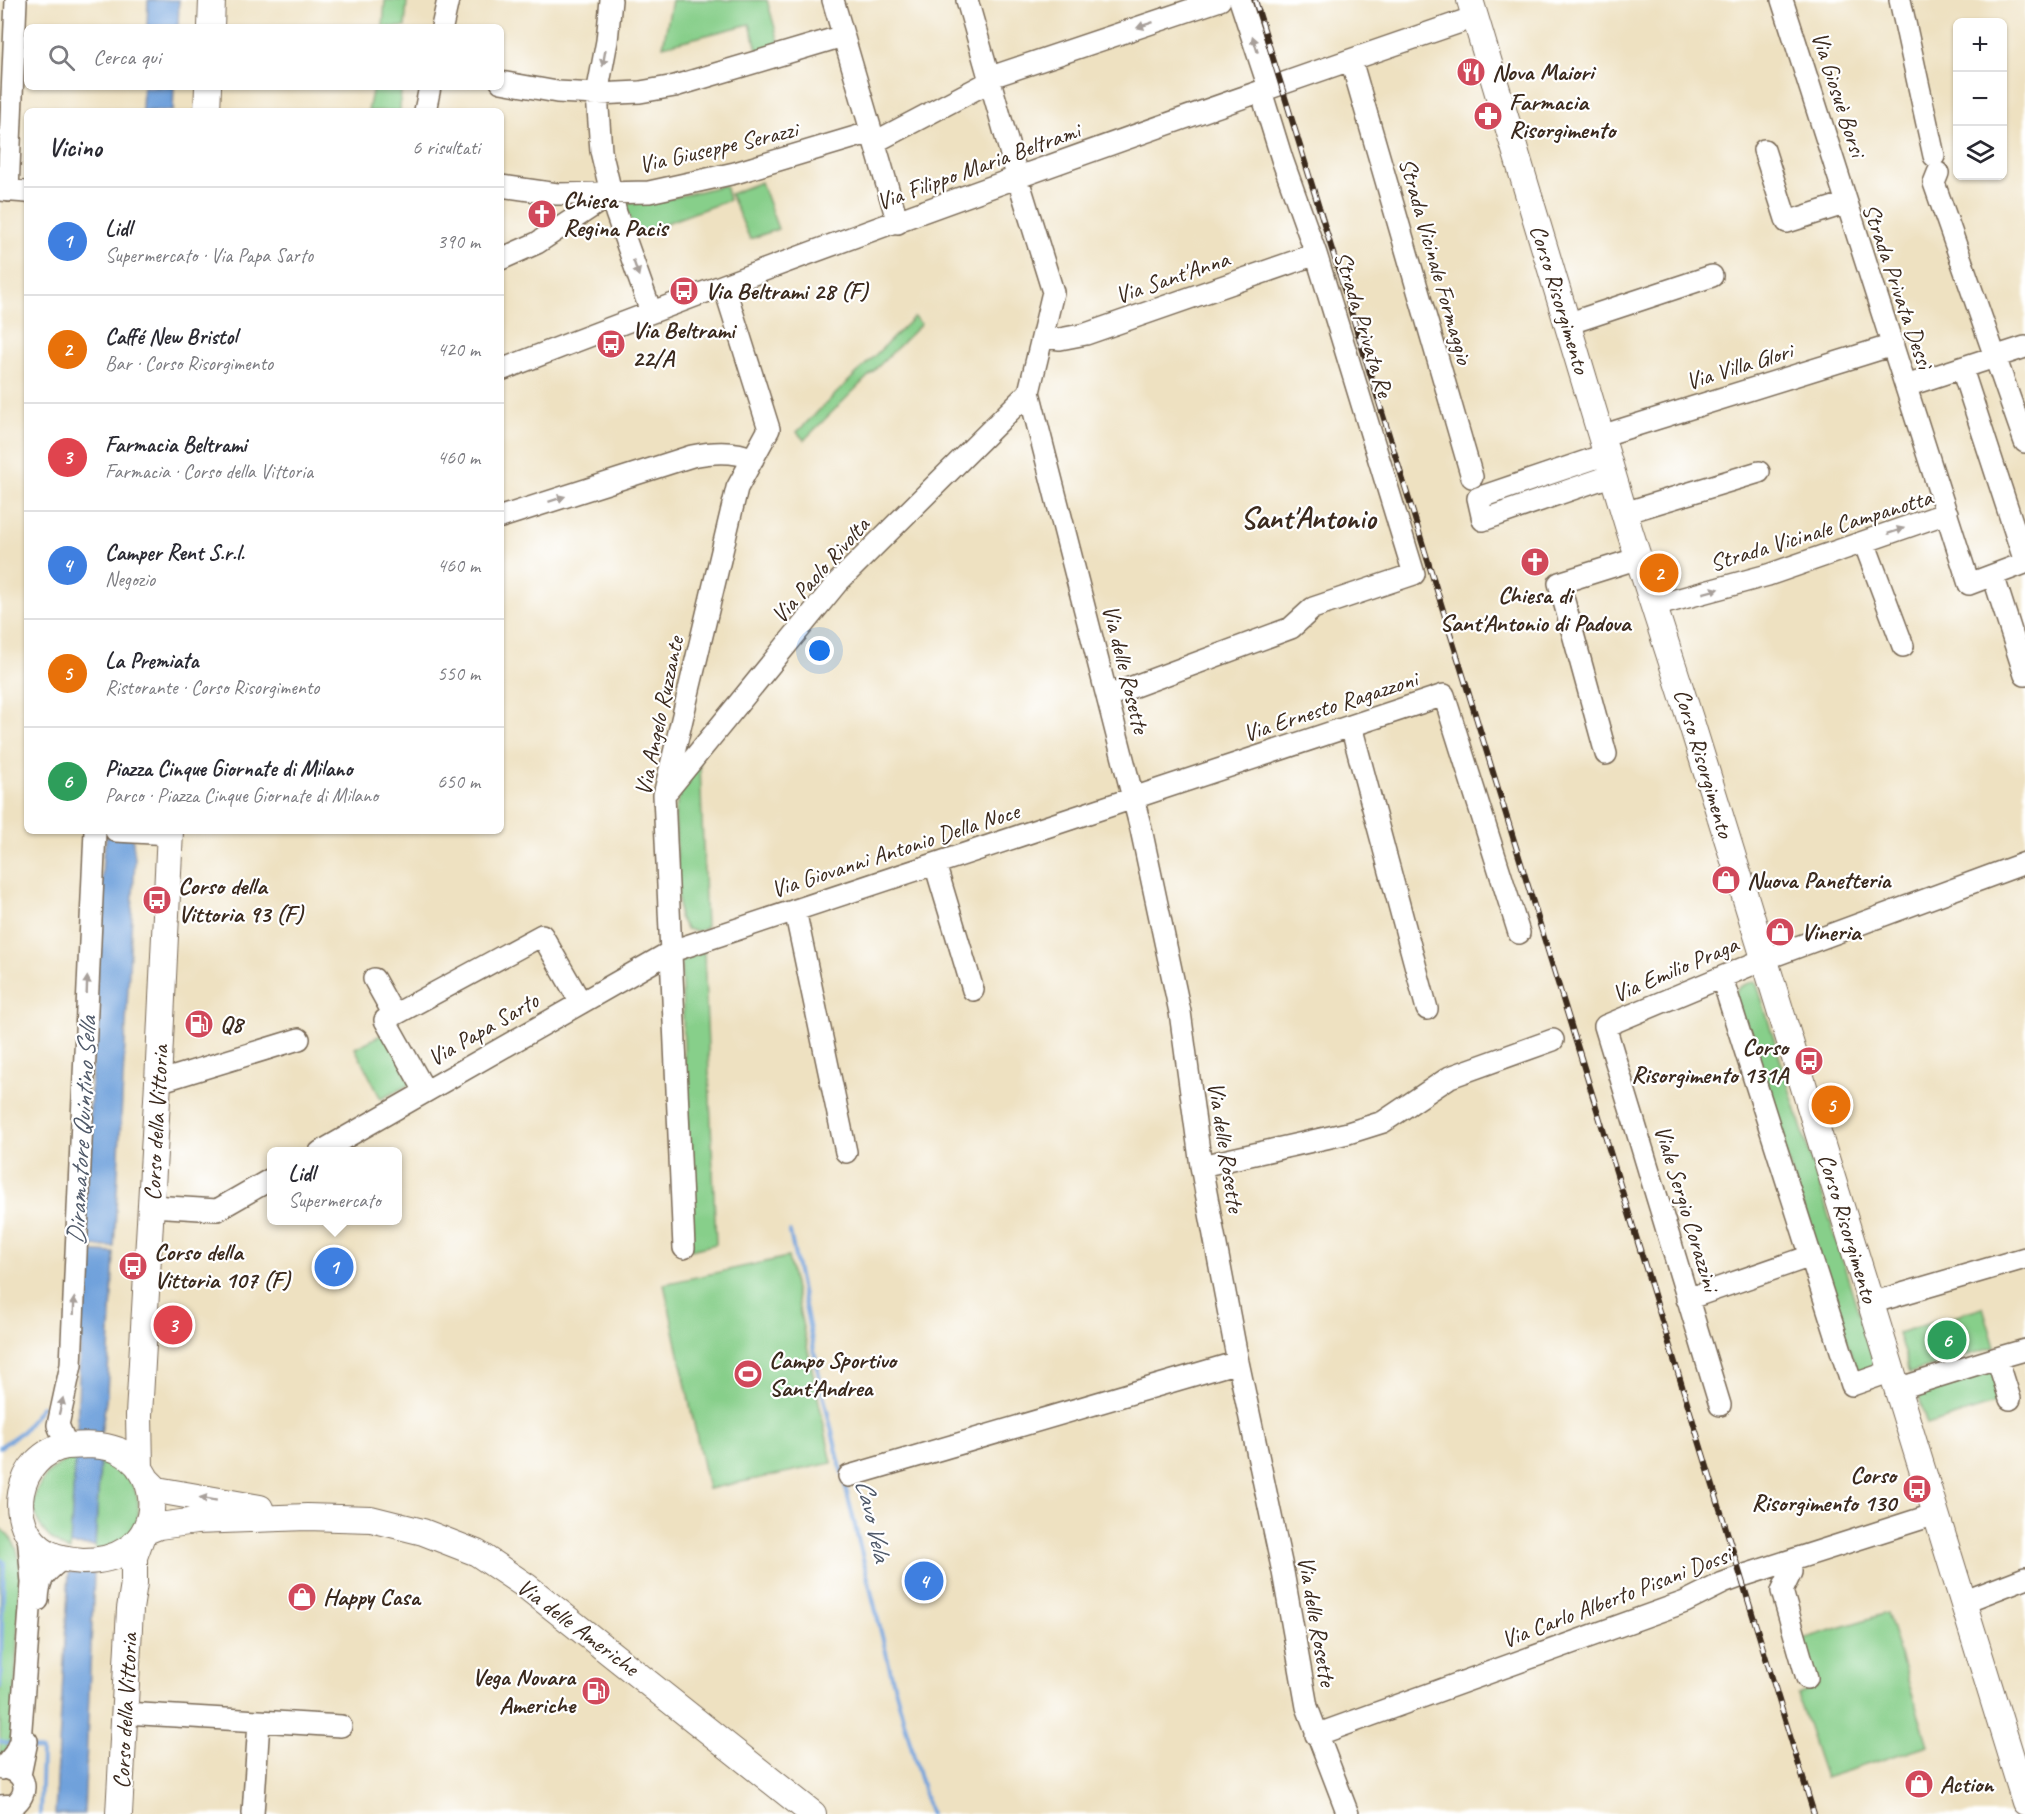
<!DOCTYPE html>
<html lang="it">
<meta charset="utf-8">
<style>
body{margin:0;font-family:Caveat,sans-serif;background:#f7f7f7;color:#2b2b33}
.controls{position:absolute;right:18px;top:18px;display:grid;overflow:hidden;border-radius:9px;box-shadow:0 2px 4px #0004}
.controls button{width:54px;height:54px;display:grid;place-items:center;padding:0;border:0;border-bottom:2px solid #e1e1e2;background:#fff;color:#2b2b33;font:30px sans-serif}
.you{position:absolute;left:820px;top:651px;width:21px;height:21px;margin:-15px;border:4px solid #fff;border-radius:50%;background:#1a73e8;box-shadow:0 0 0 9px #1a73e833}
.badge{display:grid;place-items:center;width:39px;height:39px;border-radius:50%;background:#ea580c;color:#fff;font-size:20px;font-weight:700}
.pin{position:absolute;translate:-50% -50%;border:3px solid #fff;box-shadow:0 2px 6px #0006}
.popup{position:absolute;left:267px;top:1147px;width:135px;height:78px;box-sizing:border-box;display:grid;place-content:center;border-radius:9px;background:#fff;filter:drop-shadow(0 2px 4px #0005);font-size:20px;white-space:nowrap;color:#7c7c81}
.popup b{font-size:22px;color:#2b2b33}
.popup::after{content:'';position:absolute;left:50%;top:100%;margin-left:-12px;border:12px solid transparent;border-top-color:#fff}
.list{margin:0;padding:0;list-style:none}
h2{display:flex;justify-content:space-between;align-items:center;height:78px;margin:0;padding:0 24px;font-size:26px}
h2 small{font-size:20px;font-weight:400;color:#7c7c81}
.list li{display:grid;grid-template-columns:39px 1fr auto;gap:18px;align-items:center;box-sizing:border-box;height:108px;padding:0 24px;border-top:2px solid #e1e1e2}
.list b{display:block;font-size:22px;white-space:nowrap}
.list p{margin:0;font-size:20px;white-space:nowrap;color:#7c7c81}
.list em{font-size:20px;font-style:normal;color:#7c7c81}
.icon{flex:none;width:33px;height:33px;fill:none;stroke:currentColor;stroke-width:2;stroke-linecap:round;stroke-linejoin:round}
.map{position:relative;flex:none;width:2025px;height:1814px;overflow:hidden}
.search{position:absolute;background:#fff;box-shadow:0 2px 4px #0004;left:24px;top:24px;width:480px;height:66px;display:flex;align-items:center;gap:15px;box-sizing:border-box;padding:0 21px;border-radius:9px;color:#7c7c81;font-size:22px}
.panel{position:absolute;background:#fff;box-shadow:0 2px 4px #0004;left:24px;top:108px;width:480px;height:726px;border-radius:9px}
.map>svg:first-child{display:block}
.green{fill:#87cf8a;stroke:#617c54;stroke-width:1.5}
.water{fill:#70a1db;stroke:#56667c;stroke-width:1.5}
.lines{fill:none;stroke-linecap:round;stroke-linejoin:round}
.stream{stroke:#70a1db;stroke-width:4}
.minor-casing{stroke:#7a6a57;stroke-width:24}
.major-casing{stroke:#7a6a57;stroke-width:28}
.minor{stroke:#fff;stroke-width:21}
.major{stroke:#fff;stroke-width:26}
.rail-casing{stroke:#3b2a1e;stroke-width:6}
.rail{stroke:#fff;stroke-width:4;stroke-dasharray:11;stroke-linecap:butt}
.oneway{fill:#a79f9a}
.labels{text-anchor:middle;stroke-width:4.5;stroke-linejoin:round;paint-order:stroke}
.poi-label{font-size:24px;font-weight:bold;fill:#3b2a1e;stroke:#fff;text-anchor:start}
.street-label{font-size:24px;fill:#3b2a1e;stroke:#fff}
.water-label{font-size:26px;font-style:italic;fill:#505a6a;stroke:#fff}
.district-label{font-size:30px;font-weight:bold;fill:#3b2a1e;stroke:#fff}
</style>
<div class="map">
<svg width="2025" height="1814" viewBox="0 0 2025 1814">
<rect width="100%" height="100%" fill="#fff"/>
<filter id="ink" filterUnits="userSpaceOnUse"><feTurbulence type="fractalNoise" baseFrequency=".0167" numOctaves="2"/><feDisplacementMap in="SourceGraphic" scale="12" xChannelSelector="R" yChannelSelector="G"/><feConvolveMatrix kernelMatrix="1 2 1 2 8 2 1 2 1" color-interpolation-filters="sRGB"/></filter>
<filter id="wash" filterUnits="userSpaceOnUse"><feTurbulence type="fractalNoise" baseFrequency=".008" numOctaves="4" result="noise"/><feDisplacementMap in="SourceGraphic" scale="24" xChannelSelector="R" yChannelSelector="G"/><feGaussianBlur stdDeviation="1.35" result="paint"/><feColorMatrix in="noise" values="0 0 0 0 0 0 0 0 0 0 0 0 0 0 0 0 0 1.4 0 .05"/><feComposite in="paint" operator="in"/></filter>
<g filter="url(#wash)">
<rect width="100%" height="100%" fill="#eee1c1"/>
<path class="green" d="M385 0H407L405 27H383Z
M672 0H767L780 46 758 53 750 24 663 46Z
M373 87H401L400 111H368Z
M761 182 778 229 750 239 730 194Z
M725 185 729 200 636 234 624 203 660 201Z
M914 317 921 324 804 440 797 432Z
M700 764 706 928 698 931 686 929 679 917 675 810 684 783Z
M704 951 716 1244 691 1250 681 962Z
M1756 981 1877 1372 1859 1378 1734 996C1738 985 1745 984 1756 981Z
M385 1033 411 1084 381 1099 355 1048Z
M788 1257 832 1463 708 1489 664 1284Z
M1983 1307 1995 1347 1910 1373 1898 1333Z
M1993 1368 2003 1401 1927 1425 1917 1391Z
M68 1459H75L70 1551C40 1537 20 1505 46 1476 51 1469 61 1464 68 1459Z
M100 1460C125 1469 142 1489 138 1517 137 1522 134 1530 130 1534 121 1541 107 1547 97 1552L95 1546Z
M0 1528C16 1540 20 1553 20 1573L13 1734 5 1754 0 1758Z
M1887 1613 1928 1745 1825 1778 1797 1695 1817 1686 1803 1639Z"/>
<path class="water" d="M148 0H179L178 27H147Z
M143 87H174L173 111H142Z
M107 834 132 835 135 858 114 1247 83 1246 103 855Z
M83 1251 114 1253 107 1394 101 1434 77 1433Z
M75 1459 100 1460 95 1546 70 1545Z
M69 1572 94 1573 84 1814H55Z"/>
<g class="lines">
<path class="stream" d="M790 1232 822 1390 842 1473
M0 1447 23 1431 42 1406
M844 1481 893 1681 930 1814
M0 1559 4 1562 0 1687
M0 1741 12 1744
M31 1748 42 1751 40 1814"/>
</g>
</g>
<g filter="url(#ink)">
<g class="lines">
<g class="minor-casing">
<path id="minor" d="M611 0 607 41 597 94 601 151 616 213 651 312
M833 0 898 223
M967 0 1018 179 1053 292 1029 392 1141 829 1180 1012 1201 1166 1238 1362 1283 1572 1307 1707 1348 1814
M1240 0 1269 88
M1782 0 1847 203
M1900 0 1934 156
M442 27 448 0
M1351 60 1472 477
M988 78 1220 0
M501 82 557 92 597 94 640 92 675 86 843 36
M425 111 430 87
M875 142 989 82
M1764 150 1787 222 1847 203 1969 584 2025 563
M1938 173 1934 183 2025 442
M501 186 557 194 649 192 735 173 872 132
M0 190 27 192
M8 191 16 0
M501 259 537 243 611 194
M1567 324 1712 276
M1043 337 1060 339 1086 334 1316 254
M1962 369 2025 562
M501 370C823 245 1148 129 1475 17
M1906 386 2025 347
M1601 436 1893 345
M1607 454 1478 498 1483 520 1613 475
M1624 513 1759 472
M501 517 692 456C712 452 734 450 753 459
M1864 542 1903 646
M1993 575 2025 675
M1654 606 1768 575 1947 513
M1108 696 1291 628 1313 608 1414 574 1316 254 1282 159 1261 91
M1351 726 1427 1009
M1606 754 1559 583 1639 558
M668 790 837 583 1029 392
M116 831 170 834
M935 864 973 990
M795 910 846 1152
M1722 978 1852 1385 1892 1371
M374 979 394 1015
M158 1082 299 1039
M425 1091 385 1020 542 935 581 1003
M320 1152 672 951 1444 695 1519 933
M1201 1166 1348 1133 1383 1122 1450 1077 1553 1040
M151 1206 217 1210 271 1179
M684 1248 664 795 737 488 769 429 724 286
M1687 1299 1811 1256
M1871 1303 2025 1258
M1997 1358 2025 1350
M1897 1389 1997 1358 2010 1399
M1720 1405 1605 1026 1765 959 2025 863
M67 1446 58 1425 71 1365 95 831
M849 1476 1238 1362
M1790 1561 1791 1572 1782 1591 1807 1678
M38 1600C39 1576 45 1573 62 1559
M1963 1602 2025 1578
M125 1713 341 1726
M1316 1735 1685 1602 1723 1583 1745 1575 1936 1514
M2 1769 15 1753 20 1741 32 1583 28 1533
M20 1775 27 1741
M0 1806 14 1805C29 1794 27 1775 9 1769
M253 1814 259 1722"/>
</g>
<g class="major-casing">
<path id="major" d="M1470 0 1629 529 1693 728 2025 1802
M211 27 212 0
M207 111 208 87
M67 1446C83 1445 102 1444 117 1450 158 1468 164 1526 126 1550 113 1559 99 1561 83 1561 71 1560 58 1559 48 1553 2 1527 16 1454 67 1446Z
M140 1469 139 1415 158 1082 170 831
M147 1480 157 1490 260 1508
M144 1532 159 1526 196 1521 307 1517 371 1519 423 1532 477 1553 526 1586 813 1814
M119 1814 130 1609 134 1583V1557L142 1535"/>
</g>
<use href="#minor" class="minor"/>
<use href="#major" class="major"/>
<g class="rail-casing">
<path id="rail" d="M1255 0 1814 1814"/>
</g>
<use href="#rail" class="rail"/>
</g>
<defs><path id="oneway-solid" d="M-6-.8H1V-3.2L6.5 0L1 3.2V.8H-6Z" transform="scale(1.5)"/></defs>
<g class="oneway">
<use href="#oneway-solid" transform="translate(1145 25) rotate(161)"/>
<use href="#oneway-solid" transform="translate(1255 44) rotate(-108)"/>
<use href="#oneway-solid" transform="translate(604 58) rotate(100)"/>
<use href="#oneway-solid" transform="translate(636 268) rotate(71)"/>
<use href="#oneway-solid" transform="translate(557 499) rotate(-18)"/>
<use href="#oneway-solid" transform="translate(1896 531) rotate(-19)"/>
<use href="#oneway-solid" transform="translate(1711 591) rotate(-15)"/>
<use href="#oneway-solid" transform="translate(87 985) rotate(-88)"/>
<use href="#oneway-solid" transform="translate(74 1306) rotate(-88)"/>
<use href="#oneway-solid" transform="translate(61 1406) rotate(-76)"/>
<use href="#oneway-solid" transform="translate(208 1499) rotate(-170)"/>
</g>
</g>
<defs>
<g id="restaurant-disc" transform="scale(1.5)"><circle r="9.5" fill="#d1495b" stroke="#fff"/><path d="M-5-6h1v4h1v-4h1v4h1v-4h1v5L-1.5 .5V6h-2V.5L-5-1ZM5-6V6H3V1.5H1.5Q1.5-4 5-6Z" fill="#fff"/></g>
<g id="pharmacy-disc" transform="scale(1.5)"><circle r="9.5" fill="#d1495b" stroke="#fff"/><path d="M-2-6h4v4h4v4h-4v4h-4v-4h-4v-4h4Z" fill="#fff"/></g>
<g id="church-disc" transform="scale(1.5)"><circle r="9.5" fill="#d1495b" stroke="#fff"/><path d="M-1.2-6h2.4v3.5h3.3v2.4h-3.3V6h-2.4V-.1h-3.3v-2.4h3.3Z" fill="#fff"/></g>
<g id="bus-disc" transform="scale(1.5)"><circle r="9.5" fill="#d1495b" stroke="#fff"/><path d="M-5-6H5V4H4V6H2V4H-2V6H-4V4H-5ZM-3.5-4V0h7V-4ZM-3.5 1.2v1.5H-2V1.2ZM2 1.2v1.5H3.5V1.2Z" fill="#fff"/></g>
<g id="shop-disc" transform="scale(1.5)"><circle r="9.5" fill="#d1495b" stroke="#fff"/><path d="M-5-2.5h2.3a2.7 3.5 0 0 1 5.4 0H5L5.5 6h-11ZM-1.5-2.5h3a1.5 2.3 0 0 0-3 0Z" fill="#fff"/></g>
<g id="fuel-disc" transform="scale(1.5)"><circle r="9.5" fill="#d1495b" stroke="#fff"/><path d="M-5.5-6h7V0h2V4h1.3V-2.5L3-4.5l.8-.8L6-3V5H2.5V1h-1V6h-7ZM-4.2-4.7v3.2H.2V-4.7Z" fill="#fff"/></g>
<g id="stadium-disc" transform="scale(1.5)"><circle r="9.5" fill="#d1495b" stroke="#fff"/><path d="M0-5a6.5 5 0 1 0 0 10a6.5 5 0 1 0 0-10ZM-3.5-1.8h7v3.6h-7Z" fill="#fff"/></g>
</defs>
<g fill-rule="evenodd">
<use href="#restaurant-disc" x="1471" y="72"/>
<use href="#pharmacy-disc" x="1488" y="116"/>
<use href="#church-disc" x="542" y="214"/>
<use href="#bus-disc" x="684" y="291"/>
<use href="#bus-disc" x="611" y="344"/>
<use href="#church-disc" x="1535" y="562"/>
<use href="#shop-disc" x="1726" y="880"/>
<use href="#bus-disc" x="157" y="900"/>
<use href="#shop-disc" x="1780" y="932"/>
<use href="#fuel-disc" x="199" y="1024"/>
<use href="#bus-disc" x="1809" y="1061"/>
<use href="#bus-disc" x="133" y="1266"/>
<use href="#stadium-disc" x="748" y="1374"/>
<use href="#bus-disc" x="1917" y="1489"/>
<use href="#shop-disc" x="302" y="1597"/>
<use href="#fuel-disc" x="596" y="1691"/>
<use href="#shop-disc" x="1919" y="1784"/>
</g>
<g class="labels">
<g class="poi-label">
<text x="1492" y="80">Nova Maiori</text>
<text x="1509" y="110">Farmacia<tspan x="1509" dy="28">Risorgimento</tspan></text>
<text x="563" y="208">Chiesa<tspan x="563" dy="28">Regina Pacis</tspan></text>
<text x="705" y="299">Via Beltrami 28 (F)</text>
<text x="632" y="338">Via Beltrami<tspan x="632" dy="28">22/A</tspan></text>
<text x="1535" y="603" text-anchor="middle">Chiesa di<tspan x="1535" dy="28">Sant'Antonio di Padova</tspan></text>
<text x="1747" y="888">Nuova Panetteria</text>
<text x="178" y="894">Corso della<tspan x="178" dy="28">Vittoria 93 (F)</tspan></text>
<text x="1801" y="940">Vineria</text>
<text x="220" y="1032">Q8</text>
<text x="1788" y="1055" text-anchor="end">Corso<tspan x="1788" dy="28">Risorgimento 131A</tspan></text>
<text x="154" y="1260">Corso della<tspan x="154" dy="28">Vittoria 107 (F)</tspan></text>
<text x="769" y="1368">Campo Sportivo<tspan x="769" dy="28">Sant'Andrea</tspan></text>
<text x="1896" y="1483" text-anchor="end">Corso<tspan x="1896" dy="28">Risorgimento 130</tspan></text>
<text x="323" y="1605">Happy Casa</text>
<text x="575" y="1685" text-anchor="end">Vega Novara<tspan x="575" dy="28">Americhe</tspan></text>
<text x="1940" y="1792">Action</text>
</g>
<g class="street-label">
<text transform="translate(1839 94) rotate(72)" y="8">Via Giosuè Borsi</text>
<text transform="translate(718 147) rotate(-13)" y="8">Via Giuseppe Serazzi</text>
<text transform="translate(978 166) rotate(-20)" y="8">Via Filippo Maria Beltrami</text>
<text transform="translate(1436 261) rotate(74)" y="8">Strada Vicinale Formaggio</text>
<text transform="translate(1172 277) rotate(-19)" y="8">Via Sant'Anna</text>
<text transform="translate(1898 286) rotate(71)" y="8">Strada Privata Dessì</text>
<text transform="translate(1560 299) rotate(73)" y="8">Corso Risorgimento</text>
<text transform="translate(1364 324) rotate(73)" y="8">Strada Privata Re</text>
<text transform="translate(1739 366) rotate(-17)" y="8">Via Villa Glori</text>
<text transform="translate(1821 530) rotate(-17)" y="8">Strada Vicinale Campanotta</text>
<text transform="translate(820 570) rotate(-48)" y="8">Via Paolo Rivolta</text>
<text transform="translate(1126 669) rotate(76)" y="8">Via delle Rosette</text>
<text transform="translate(1330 706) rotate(-18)" y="8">Via Ernesto Ragazzoni</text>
<text transform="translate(659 716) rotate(-78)" y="8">Via Angelo Ruzzante</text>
<text transform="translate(1704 763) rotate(73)" y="8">Corso Risorgimento</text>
<text transform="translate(895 850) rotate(-18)" y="8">Via Giovanni Antonio Della Noce</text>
<text transform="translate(1675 969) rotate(-23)" y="8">Via Emilio Praga</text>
<text transform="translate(483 1029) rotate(-30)" y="8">Via Papa Sarto</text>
<text transform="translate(156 1123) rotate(-87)" y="8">Corso della Vittoria</text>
<text transform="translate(1226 1147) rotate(81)" y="8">Via delle Rosette</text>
<text transform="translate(1687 1208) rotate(73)" y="8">Viale Sergio Corazzini</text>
<text transform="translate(1848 1228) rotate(73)" y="8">Corso Risorgimento</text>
<text transform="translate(1616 1597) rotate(-21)" y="8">Via Carlo Alberto Pisani Dossi</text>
<text transform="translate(1317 1621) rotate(80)" y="8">Via delle Rosette</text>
<text transform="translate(578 1627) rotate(37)" y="8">Via delle Americhe</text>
<text transform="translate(125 1711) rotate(-87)" y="8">Corso della Vittoria</text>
</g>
<g class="water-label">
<text transform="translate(81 1131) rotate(-87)" y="9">Diramatore Quintino Sella</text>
<text transform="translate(874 1520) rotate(77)" y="9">Cavo Vela</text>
</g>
<g class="district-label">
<text x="1308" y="528">Sant'Antonio</text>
</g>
</g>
</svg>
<div class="controls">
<button>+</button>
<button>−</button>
<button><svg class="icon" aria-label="layers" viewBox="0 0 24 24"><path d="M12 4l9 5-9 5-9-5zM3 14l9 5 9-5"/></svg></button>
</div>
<div class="you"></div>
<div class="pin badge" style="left:334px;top:1267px;background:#3f7fe0">1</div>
<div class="popup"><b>Lidl</b>Supermercato</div>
<div class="pin badge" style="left:1659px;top:573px;background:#e8710a">2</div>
<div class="pin badge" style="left:173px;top:1325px;background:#e0444e">3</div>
<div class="pin badge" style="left:924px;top:1581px;background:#3f7fe0">4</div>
<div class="pin badge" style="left:1831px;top:1105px;background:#e8710a">5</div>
<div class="pin badge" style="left:1947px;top:1340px;background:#2e9e5b">6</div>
<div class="search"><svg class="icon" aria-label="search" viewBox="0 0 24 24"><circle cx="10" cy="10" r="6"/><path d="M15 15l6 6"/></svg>Cerca qui</div>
<section class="panel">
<h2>Vicino<small>6 risultati</small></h2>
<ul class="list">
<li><span class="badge" style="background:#3f7fe0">1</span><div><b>Lidl</b><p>Supermercato · Via Papa Sarto</p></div><em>390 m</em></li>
<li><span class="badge" style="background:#e8710a">2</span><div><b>Caffé New Bristol</b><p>Bar · Corso Risorgimento</p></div><em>420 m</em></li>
<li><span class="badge" style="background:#e0444e">3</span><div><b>Farmacia Beltrami</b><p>Farmacia · Corso della Vittoria</p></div><em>460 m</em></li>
<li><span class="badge" style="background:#3f7fe0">4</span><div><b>Camper Rent S.r.l.</b><p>Negozio</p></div><em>460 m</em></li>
<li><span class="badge" style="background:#e8710a">5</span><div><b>La Premiata</b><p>Ristorante · Corso Risorgimento</p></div><em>550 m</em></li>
<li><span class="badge" style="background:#2e9e5b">6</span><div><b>Piazza Cinque Giornate di Milano</b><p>Parco · Piazza Cinque Giornate di Milano</p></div><em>650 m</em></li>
</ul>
</section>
</div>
